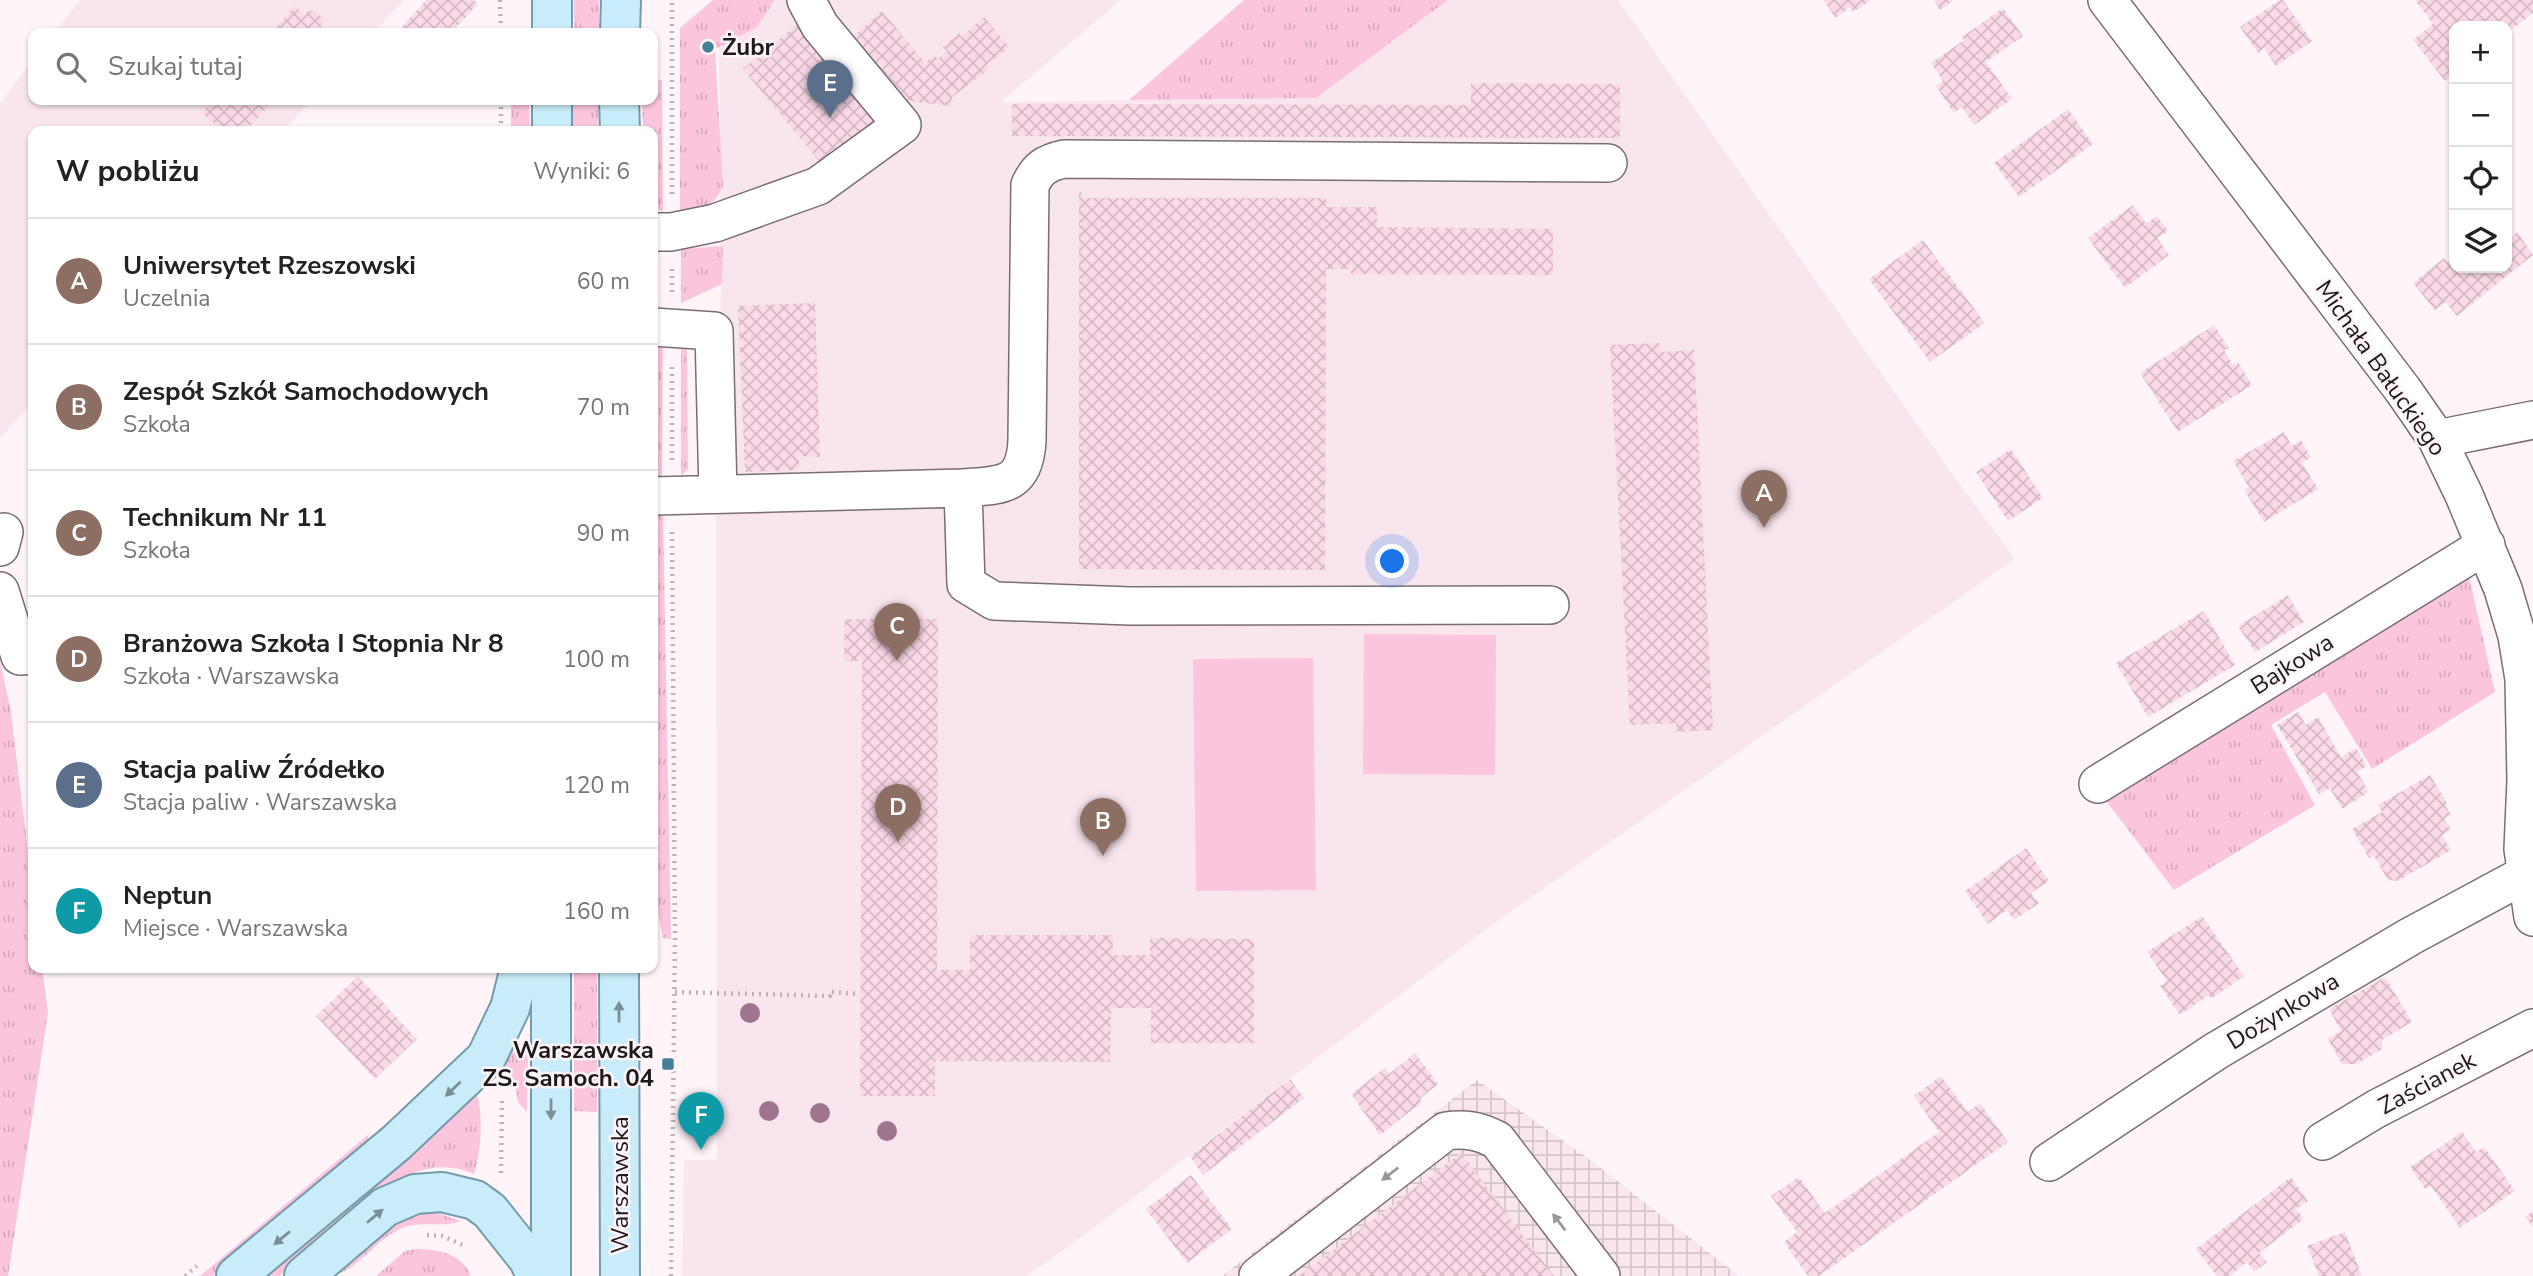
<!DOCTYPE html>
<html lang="pl">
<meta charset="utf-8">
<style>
body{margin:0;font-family:"Nunito Sans",sans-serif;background:#f6f6f6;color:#222}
.controls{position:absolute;right:21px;top:21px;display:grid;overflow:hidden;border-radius:14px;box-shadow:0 2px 5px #0004}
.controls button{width:63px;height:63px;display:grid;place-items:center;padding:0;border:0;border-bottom:2px solid #e0e0e0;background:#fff;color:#222;font:35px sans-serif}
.you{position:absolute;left:1393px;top:562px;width:24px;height:24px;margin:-18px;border:5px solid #fff;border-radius:50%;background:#1a73e8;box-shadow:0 0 0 10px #1a73e833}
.badge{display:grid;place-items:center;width:46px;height:46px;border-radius:50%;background:#438197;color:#fff;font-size:23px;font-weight:700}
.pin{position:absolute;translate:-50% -58px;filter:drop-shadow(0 2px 4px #0008)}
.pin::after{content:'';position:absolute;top:37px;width:24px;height:21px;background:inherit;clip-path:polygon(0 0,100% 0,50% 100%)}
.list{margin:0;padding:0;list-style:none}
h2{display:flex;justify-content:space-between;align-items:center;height:91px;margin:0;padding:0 28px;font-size:30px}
h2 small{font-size:23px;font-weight:400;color:#767676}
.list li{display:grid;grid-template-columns:46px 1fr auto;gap:21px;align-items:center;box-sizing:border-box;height:126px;padding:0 28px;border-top:2px solid #e0e0e0}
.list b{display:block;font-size:26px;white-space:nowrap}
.list p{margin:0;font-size:23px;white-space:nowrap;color:#767676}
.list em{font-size:23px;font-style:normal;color:#767676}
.icon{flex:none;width:38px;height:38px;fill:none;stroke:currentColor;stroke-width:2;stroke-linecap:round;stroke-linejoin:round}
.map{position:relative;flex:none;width:2533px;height:1276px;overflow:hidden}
.search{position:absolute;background:#fff;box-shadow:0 2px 5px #0004;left:28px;top:28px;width:630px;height:77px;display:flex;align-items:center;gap:18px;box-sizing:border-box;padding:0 24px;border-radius:14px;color:#767676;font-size:26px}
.panel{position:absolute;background:#fff;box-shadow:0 2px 5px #0004;left:28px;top:126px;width:630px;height:847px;border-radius:14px}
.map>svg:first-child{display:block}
.built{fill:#f9e5ee}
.industrial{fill:url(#industrial-grid)}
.grass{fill:url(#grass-tufts)}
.pitch{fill:#fbc5de}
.building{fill:url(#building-cross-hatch)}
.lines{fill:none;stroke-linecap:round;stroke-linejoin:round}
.minor-casing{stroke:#796e73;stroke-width:40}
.major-casing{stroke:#749baa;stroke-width:42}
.path{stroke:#bbb3b7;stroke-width:4.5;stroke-dasharray:2 5;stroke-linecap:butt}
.minor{stroke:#fff;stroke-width:37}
.major{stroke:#c8ecfa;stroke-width:38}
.tree{fill:#9f748d}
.oneway{fill:#7c8e96}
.oneway2{fill:#9a9899}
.poi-dot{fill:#438197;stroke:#fff5f9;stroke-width:2.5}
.labels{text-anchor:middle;stroke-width:5;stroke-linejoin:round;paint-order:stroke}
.poi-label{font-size:24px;font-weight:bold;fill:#1e1a1c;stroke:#fff5f9;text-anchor:start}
.street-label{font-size:24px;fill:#1e1a1c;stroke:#fff5f9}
</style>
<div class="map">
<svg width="2533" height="1276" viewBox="0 0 2533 1276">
<defs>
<pattern id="industrial-grid" width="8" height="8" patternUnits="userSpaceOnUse" patternTransform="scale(1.75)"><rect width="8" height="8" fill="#f9e5ee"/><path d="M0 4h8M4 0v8" fill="none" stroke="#d5c4cc"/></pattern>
<pattern id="grass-tufts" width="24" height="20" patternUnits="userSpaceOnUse" patternTransform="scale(1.75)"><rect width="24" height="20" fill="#fbc5de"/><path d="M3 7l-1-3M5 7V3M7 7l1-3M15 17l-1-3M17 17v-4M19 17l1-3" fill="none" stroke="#d7a9be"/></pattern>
<pattern id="building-cross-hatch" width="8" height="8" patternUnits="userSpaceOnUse" patternTransform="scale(1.75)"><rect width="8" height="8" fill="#fad9e8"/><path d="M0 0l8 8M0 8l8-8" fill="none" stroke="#d6bac6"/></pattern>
</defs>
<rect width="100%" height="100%" fill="#fff5f9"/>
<path class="built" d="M80 0H404L373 33H54Z
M738 0H1121L1001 102 1316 98 1448 0H1618L1948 468 2015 559 1492 925 1071 1245 1027 1276H682L684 1160H717L716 509 721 287 719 15Z
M33 60V100H312L283 131H33V402L0 438V103Z"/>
<path class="industrial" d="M1477 1080 1589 1159 1739 1276H1222Z"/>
<path class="grass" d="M574 0H599V33H574Z
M713 0H775L756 28 715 49 723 186C712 209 704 210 680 211V28Z
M1244 0H1448L1316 98 1129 100Z
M653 79 662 80 663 212 653 206V131H643L642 100H653Z
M511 100H529L530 131H511Z
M573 100H598V131H573Z
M723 246 722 284 681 303V249Z
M681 340 687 344 688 469 681 476Z
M653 341H663L662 477 653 476Z
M663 514 671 939 663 938 653 887V515Z
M2468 572 2495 692 2372 769 2325 692 2271 725 2315 805 2174 890 2104 798Z
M0 661 11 712 33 893V968H42L48 1013 8 1276H0Z
M574 968H597V1112L574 1111Z
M515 1046 525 1049 528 1056 527 1112 518 1102 514 1079 503 1060Z
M476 1092C484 1113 481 1153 474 1174 421 1151 379 1192 341 1224 320 1241 300 1259 279 1276H259Z
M369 1134 366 1147 212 1276H200Z
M420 1214H440L461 1221C441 1229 419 1219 398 1230 373 1242 354 1276 326 1276L397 1221Z
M415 1249C437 1249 462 1253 471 1276H376L405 1251Z"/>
<path class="pitch" d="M1364 634 1496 635 1495 775 1363 774Z
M1313 658 1316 890 1196 891 1193 659Z"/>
<path class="building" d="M426 0H474L478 4 451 33H407L401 28Z
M1823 0H1871L1853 12 1850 7 1836 18Z
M1934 0H1954L1940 10Z
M2280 0H2283L2312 41 2276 66 2264 48 2258 53 2240 27Z
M2415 0H2533V13L2507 33V26H2454V74L2445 81 2413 40 2433 24Z
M295 6 305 15 308 11 314 10 323 18V24L320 28 326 33H271Z
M2003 8 2023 36 1986 62 2012 99 1974 125 1962 107 1954 113 1936 86 1943 81 1931 63 1964 40 1962 37Z
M882 11 925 63 934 55 938 59 947 51 943 47 959 33 961 37 984 17 1009 47 986 65 989 69 952 97 951 106 909 101 887 75 860 98 893 138 838 184 743 69 798 24 834 67 860 45 854 36Z
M1471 83 1620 84V138L1012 136V104L1471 105Z
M213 100H274L245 131H222L202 113Z
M2068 109 2093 144 2019 197 1994 163Z
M1082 192V198H1326V207H1377V227L1553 229V275L1351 274V269H1326L1325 570 1079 569V193Z
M2133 205 2146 223 2157 216 2168 231 2157 238 2169 255 2125 288 2088 238Z
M2517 232 2533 255 2457 316 2446 302 2435 310 2413 283 2444 258 2448 262 2454 257V268H2507V241Z
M1923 240 1985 323 1930 362 1869 279Z
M815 303 820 457 799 456V470L745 472 738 306Z
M2214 325 2229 348 2224 350 2233 365 2238 362 2252 385 2178 432 2140 373Z
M1660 343V352L1694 350 1713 730 1677 732 1676 723 1630 725 1610 345Z
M2284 432 2292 446 2301 440 2311 457 2302 463 2318 489 2264 522 2244 490 2249 487 2233 461Z
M2011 449 2043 498 2008 521 1976 472Z
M2288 595 2304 622 2255 652 2238 626Z
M2204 611 2235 665 2148 717 2116 663Z
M845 619H938L937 970H970V935H1113V955H1150V938L1254 939V1043H1151V1008H1111L1110 1062 935 1061V1096H860L862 661H844Z
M2298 712 2306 725 2318 717 2341 757 2356 748 2367 766 2357 772 2369 792 2342 809 2330 788 2319 794 2277 725Z
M2430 775 2447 803 2445 805 2451 815 2444 819 2451 830 2442 835 2451 850 2398 881 2388 880 2374 856 2369 858 2352 829 2382 812 2378 805Z
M2026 848 2049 881 2031 893 2039 903 2014 920 2007 910 1988 924 1965 891Z
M2202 916 2244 976 2211 999 2209 995 2180 1015 2160 986 2167 981 2147 952Z
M358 976 417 1039 375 1079 316 1016Z
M2385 977 2412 1022 2382 1040V1049L2357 1064H2342L2328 1039 2341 1031 2329 1009Z
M1415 1053 1438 1084 1420 1099 1422 1102 1380 1135 1351 1094 1385 1068 1389 1074Z
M1941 1076 1968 1112 1980 1103 2008 1142 1819 1276H1808L1784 1242 1797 1232 1771 1196 1799 1177 1825 1213 1939 1132 1914 1096Z
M1290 1079 1304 1098 1203 1175 1190 1156Z
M2462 1132 2476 1152 2484 1147 2515 1191 2460 1228 2431 1186 2425 1189 2410 1167Z
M1461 1153 1554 1276H1299Z
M1191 1175 1232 1229 1187 1263 1146 1209Z
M2291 1177 2308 1201 2296 1209 2304 1219 2259 1253 2267 1262 2254 1272 2247 1262 2230 1276H2217L2196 1249Z
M2533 1211V1227L2525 1217Z
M2345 1232 2362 1276H2319L2307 1246Z"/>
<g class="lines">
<g class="minor-casing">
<path id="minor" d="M2107 0 2403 390 2437 439 2464 495 2503 589 2517 636 2524 679 2526 780 2523 849 2533 917
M653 232H671L715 223 818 186 902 125 820 26 806 0
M653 327 714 331 718 494
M2437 439 2533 420
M963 488C1000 485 1025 488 1027 440L1030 185C1038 168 1046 163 1064 159L1608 163
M653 496 963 488 966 584 994 601 1130 606 1550 605
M0 547 4 532
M0 591 20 656 33 655
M2098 784 2486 545
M2323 1141 2376 1109 2533 1028
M2049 1162 2216 1051 2411 936 2526 874
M1258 1276 1446 1131C1466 1128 1479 1131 1497 1140L1601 1276"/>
</g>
<g class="major-casing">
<path id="major" d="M552 33V0
M620 33 621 0
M552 100V131
M619 100 620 131
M551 968V1276
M619 968 620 1276
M236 1276 396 1143 486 1058 510 1008 520 968
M304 1276 385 1207 415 1194 442 1192 475 1200 490 1211 529 1260 536 1276"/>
</g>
<path class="path" d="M500 0 501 33
M501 100V131
M672 194V0
M672 269V292
M672 367V460
M675 992 830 996V992L860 994
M501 1173 502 1098
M427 1235 442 1236 465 1246
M185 1276 197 1266
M671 1276 675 939 672 531"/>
<use href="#minor" class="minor"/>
<use href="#major" class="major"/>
</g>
<g class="tree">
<circle cx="750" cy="1013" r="10"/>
<circle cx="769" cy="1111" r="10"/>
<circle cx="820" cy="1113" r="10"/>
<circle cx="887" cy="1131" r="10"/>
</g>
<defs><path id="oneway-solid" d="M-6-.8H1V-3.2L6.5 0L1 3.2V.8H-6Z" transform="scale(1.75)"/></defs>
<g class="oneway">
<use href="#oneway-solid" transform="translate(619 1012) rotate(-90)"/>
<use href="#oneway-solid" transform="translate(453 1089) rotate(136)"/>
<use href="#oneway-solid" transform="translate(551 1109) rotate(90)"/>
<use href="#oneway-solid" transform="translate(375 1216) rotate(-40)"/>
<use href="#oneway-solid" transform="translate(282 1238) rotate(140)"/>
</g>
<g class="oneway2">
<use href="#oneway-solid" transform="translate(1390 1174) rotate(142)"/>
<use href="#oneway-solid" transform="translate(1559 1222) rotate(-127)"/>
</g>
<g class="poi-dot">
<circle cx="708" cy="47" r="7"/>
<rect x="661" y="1057" width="14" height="14" rx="3.5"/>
</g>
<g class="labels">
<g class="poi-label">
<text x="722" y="55">Żubr</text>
<text x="654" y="1058" text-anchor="end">Warszawska<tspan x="654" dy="28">ZS. Samoch. 04</tspan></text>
</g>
<g class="street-label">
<text transform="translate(2381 368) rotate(55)" y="8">Michała Bałuckiego</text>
<text transform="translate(2292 664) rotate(-32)" y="8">Bajkowa</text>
<text transform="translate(2283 1011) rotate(-31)" y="8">Dożynkowa</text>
<text transform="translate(2427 1083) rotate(-28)" y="8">Zaścianek</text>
<text transform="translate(620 1185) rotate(-90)" y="8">Warszawska</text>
</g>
</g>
</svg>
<div class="controls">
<button>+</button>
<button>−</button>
<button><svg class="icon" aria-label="locate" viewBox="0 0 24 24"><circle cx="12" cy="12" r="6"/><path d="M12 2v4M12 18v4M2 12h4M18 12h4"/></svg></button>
<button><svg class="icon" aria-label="layers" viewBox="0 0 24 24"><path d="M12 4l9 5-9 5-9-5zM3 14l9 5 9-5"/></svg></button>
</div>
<div class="you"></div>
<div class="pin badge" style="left:1764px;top:528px;background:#8d6e63">A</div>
<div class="pin badge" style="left:1103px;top:856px;background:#8d6e63">B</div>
<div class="pin badge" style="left:897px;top:661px;background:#8d6e63">C</div>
<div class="pin badge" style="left:898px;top:842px;background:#8d6e63">D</div>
<div class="pin badge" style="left:830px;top:118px;background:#5c6f8a">E</div>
<div class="pin badge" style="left:701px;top:1150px;background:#0f9aa8">F</div>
<div class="search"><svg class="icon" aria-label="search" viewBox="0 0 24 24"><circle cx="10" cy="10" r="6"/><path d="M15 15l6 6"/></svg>Szukaj tutaj</div>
<section class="panel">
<h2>W pobliżu<small>Wyniki: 6</small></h2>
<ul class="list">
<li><span class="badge" style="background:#8d6e63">A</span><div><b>Uniwersytet Rzeszowski</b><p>Uczelnia</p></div><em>60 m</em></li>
<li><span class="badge" style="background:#8d6e63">B</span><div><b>Zespół Szkół Samochodowych</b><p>Szkoła</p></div><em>70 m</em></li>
<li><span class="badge" style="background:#8d6e63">C</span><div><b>Technikum Nr 11</b><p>Szkoła</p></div><em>90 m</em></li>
<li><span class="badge" style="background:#8d6e63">D</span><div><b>Branżowa Szkoła I Stopnia Nr 8</b><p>Szkoła · Warszawska</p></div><em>100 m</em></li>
<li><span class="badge" style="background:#5c6f8a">E</span><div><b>Stacja paliw Źródełko</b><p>Stacja paliw · Warszawska</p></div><em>120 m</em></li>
<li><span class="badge" style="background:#0f9aa8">F</span><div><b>Neptun</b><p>Miejsce · Warszawska</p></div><em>160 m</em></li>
</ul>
</section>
</div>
